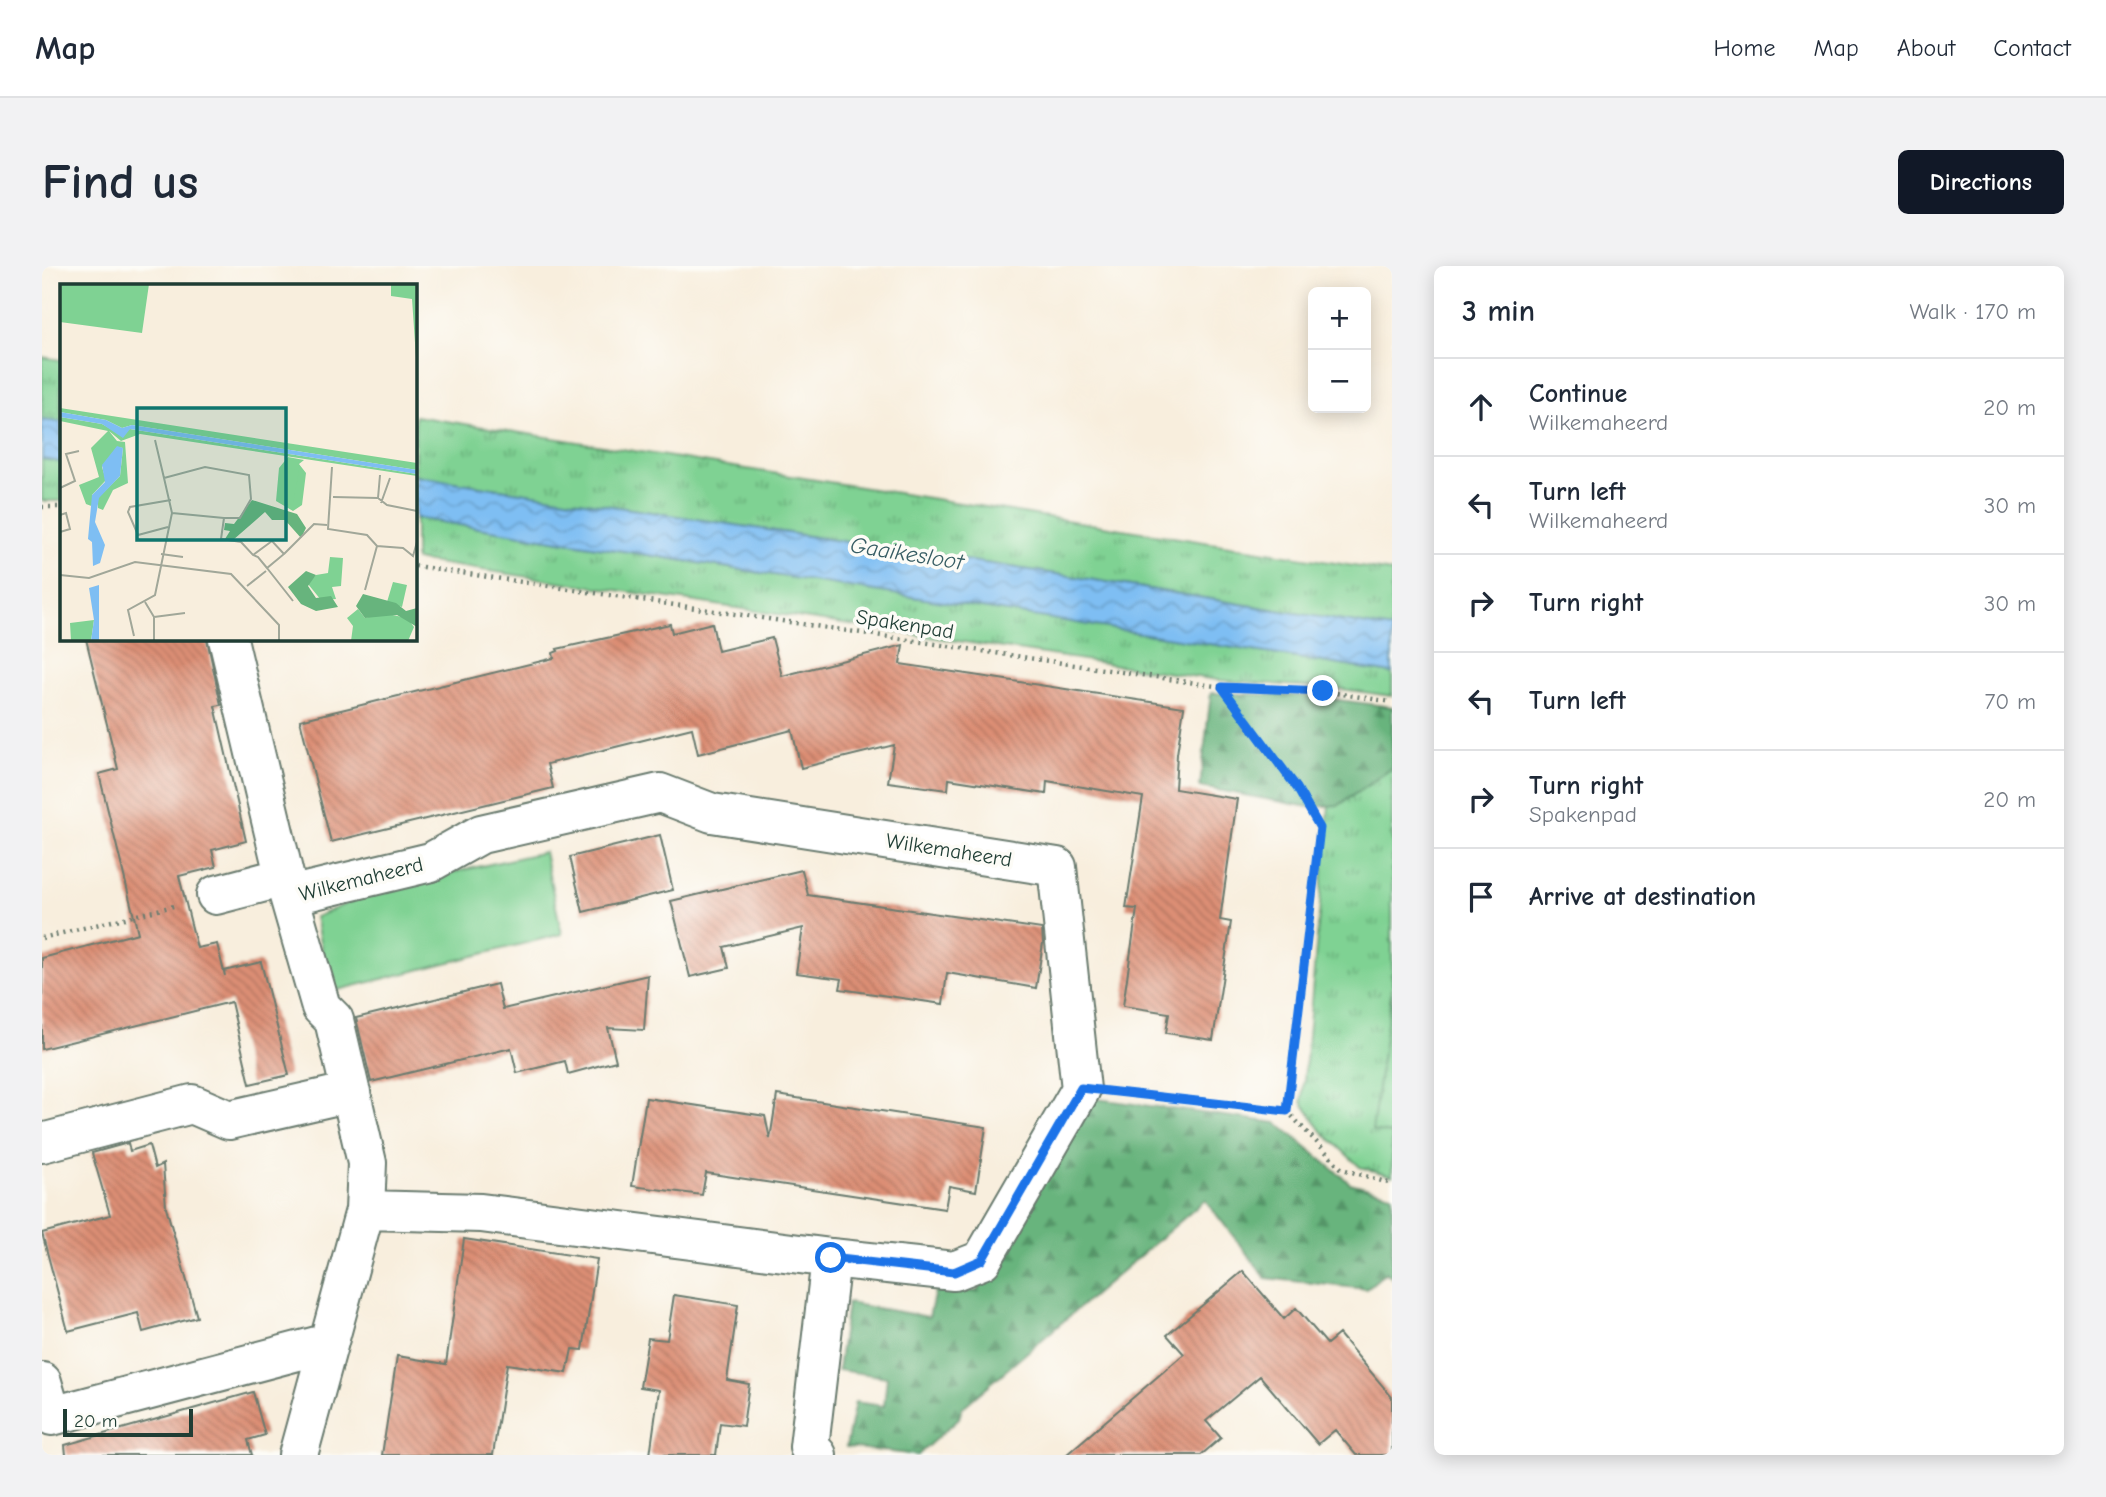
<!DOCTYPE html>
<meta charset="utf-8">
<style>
body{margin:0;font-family:"Comic Neue",sans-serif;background:#f2f2f3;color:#1f2937}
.controls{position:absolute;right:21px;top:21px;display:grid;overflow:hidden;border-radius:10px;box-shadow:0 4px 18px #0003}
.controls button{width:63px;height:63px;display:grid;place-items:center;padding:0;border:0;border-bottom:2px solid #e0e1e3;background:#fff;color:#1f2937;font:35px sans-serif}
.scale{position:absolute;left:21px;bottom:18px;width:130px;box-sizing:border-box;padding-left:7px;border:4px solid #1f3d34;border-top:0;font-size:19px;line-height:24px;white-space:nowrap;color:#1f3d34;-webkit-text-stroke:5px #fdfcf7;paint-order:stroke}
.stop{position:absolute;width:21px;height:21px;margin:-16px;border:5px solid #1a73e8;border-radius:50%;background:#fff}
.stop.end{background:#1a73e8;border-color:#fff;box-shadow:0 2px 7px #0008}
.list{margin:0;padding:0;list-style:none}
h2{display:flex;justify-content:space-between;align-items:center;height:91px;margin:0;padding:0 28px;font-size:30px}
h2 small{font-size:23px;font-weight:400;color:#747a83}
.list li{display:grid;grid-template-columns:46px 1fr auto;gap:21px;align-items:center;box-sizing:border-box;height:98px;padding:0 28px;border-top:2px solid #e0e1e3}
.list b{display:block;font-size:26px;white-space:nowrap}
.list p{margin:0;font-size:23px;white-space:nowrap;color:#747a83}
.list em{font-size:23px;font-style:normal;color:#747a83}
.icon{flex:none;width:38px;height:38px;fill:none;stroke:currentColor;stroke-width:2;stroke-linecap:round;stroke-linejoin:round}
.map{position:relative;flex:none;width:1350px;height:1189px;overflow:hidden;border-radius:10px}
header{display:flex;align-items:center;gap:42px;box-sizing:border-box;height:98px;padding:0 35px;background:#fff;border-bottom:2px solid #e0e1e3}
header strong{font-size:33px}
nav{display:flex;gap:38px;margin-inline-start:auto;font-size:24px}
.intro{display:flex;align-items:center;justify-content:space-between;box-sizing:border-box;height:168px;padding:0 42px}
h1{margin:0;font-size:49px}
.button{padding:18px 32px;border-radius:10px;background:#111827;color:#fff;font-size:24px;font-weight:700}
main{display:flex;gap:42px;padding:0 42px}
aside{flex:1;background:#fff;border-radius:10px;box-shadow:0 4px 18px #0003}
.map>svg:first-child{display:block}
.grass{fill:url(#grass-tufts);stroke:#4f8864;stroke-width:2}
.forest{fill:url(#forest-firs);stroke:#437858;stroke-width:2}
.park{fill:#7fd293;stroke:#4f8864;stroke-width:2}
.water{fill:url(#water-waves);stroke:#4e7e94;stroke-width:2}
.building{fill:url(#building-back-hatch)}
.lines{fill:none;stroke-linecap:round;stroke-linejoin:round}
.minor-casing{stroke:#6b7b6f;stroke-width:42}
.path{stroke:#6b7b6f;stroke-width:4.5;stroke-dasharray:2 5;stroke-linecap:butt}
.minor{stroke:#fff;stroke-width:38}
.route{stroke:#1a73e8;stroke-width:9}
.labels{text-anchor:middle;stroke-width:7;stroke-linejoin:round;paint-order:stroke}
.street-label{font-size:21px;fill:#1f3d34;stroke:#fdfcf7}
.water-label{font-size:23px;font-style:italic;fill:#375d64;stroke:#fdfcf7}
.inset-road{fill:none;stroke:#a1a799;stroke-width:2}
.view{fill:#0f766e;fill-opacity:0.15;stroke:#0f766e;stroke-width:3.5}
.inset-edge{fill:none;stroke:#1f3d34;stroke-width:3.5}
</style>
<header>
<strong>Map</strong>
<nav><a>Home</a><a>Map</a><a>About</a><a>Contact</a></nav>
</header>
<div class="intro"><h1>Find us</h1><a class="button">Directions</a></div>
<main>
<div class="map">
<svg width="1350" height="1189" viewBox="0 0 1350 1189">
<defs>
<pattern id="grass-tufts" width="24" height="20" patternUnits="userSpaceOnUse" patternTransform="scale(1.75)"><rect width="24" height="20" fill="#7fd293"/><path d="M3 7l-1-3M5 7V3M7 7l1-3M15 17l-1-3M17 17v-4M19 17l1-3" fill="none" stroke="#67ac79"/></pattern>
<pattern id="forest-firs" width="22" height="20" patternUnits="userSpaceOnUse" patternTransform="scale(1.75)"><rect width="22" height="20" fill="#67b47d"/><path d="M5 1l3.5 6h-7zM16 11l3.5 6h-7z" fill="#549467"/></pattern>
<pattern id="water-waves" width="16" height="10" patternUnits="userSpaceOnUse" patternTransform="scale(1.75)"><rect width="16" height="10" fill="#7ebef3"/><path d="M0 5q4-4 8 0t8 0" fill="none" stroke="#679cc6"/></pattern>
<pattern id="building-back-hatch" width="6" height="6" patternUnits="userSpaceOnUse" patternTransform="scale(1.75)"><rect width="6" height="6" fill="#dc8e74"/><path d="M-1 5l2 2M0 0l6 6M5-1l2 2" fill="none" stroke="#b27560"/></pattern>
</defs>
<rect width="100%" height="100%" fill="#fdfcf7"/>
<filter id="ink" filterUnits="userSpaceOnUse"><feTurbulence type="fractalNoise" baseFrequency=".0143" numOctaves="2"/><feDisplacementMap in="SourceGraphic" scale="14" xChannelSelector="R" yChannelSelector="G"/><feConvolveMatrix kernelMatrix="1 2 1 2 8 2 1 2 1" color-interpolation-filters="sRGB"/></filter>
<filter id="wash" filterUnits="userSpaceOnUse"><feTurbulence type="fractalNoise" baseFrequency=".00686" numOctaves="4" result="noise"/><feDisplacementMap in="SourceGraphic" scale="28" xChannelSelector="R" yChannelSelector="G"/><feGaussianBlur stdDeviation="1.57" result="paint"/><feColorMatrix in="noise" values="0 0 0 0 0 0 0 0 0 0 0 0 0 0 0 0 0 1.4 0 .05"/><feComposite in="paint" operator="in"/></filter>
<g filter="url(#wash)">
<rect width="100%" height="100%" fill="#f8eedd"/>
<path class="grass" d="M0 91 19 94V156L0 154Z
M373 150 1350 306V363L1034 311 373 210Z
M0 193 19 196V235H0Z
M373 252 1350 407V430L1299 423 1175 414 373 294Z
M1350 502V910L1318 901 1280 865 1260 836 1287 539H1297Z"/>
<path class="forest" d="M1169 427 1266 430 1350 441V502L1297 539 1267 541 1158 521Z
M1048 832 1235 857 1308 917 1350 928V1012L1344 1006 1324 1023 1224 1012 1163 934 920 1142 917 1152 876 1189 804 1181 813 1136 842 1140 845 1111 796 1104 805 1037 887 1051 893 1025H935Z"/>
<path class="park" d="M502 586 520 668 288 726 273 651 341 622Z
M1350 721V868L1330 865Z"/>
<path class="water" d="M0 154 19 156V196L0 193Z
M373 210 1034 311 1350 363V407L373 252Z"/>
<g id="blocks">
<path class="building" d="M670 357 676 385 730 372 740 410 861 379 858 398 1142 441 1135 488 1133 523 1195 533 1178 654 1189 656 1171 774 1124 767 1127 747 1081 740 1095 643 1084 642 1101 531 1005 515 1004 528 907 513 906 524 846 516 852 479 759 502 750 464 656 488 650 462 505 498 511 522 289 576 258 454 512 392 511 387 516 385 515 383 628 358 630 367Z
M44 373H165L179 439 173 440 204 575 170 584 174 601 137 610 155 682 175 678 183 710 182 705 219 696 247 809 208 818 189 736 0 783V692L96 667 57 508 76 503Z
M618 569 631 624 541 646 528 591Z
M760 604 766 629 1000 663 1001 677 994 722 905 707 901 738 798 723 800 713 754 707 761 662 682 681 687 702 648 711 629 635Z
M606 709 602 764 566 762 574 795 526 808 523 795 475 807 469 782 329 816 314 752 455 718 461 743Z
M735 829 944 861 934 925 907 920 903 943 664 907 660 929 590 920 604 832 723 850 728 873Z
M86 877 88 885 107 879 113 902 121 898 124 941 155 1051 101 1066 96 1047 26 1065 0 967 68 949 50 887Z
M422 973 555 993 541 1084 530 1083 525 1107 465 1098 451 1189H340L355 1090 404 1098Z
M1201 1005 1242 1053 1254 1042 1285 1078 1297 1068 1350 1131V1189H1314L1293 1164 1276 1178 1218 1110 1164 1155 1179 1172 1159 1189H1024L1142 1088 1125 1069Z
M632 1029 696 1039 685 1114 707 1118 701 1160 678 1157 674 1189H608L617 1124 598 1121 606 1072 625 1074Z
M211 1126 223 1169 206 1174 210 1189H24L23 1179Z"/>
</g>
</g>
<g filter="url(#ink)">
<use href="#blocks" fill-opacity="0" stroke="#6b7b6f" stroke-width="2"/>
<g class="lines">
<g class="minor-casing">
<path id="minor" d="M186 373 247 630
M174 629 242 611
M0 877 150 838 187 854 309 826
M323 944 439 947 789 992
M0 1116 10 1150 286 1077
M256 1189 323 944 325 897 292 754 279 741 247 630 389 596 439 568 618 527 670 547 1015 601 1039 823 940 994 912 1005 789 992 767 1181 775 1189"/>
</g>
<path class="path" d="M0 241H19
M373 300 1180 421 1281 425 1350 436
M1180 422 1255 521 1278 562 1245 845
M0 672 136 639
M1078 827 1245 845 1300 903 1350 918"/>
<use href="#minor" class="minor"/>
</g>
</g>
<g class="lines" filter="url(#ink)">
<path class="route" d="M789 992 912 1006 940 994 1039 822 1245 845 1278 562 1255 522 1180 421 1281 425"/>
</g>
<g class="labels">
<g class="street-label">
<text transform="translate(863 358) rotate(9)" y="7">Spakenpad</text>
<text transform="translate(907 584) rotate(9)" y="7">Wilkemaheerd</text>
<text transform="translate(319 613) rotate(-14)" y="7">Wilkemaheerd</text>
</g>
<g class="water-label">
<text transform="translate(865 287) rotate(9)" y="8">Gaaikesloot</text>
</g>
</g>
<g transform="translate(18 18)">
<rect width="357" height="357" fill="#f8eedd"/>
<path d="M0 0H89L82 49 0 38ZM331 0H357V88L352 15 331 12ZM0 124 357 179V186L72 141 62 144 46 136 0 128ZM0 133 42 140 58 149 70 145 357 190V192L80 150 61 157 49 147 57 157 65 158 68 199 53 206 43 226 38 224V214L60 192 63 164 57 163 42 183 46 196 32 211 34 223 26 220 19 201 39 193 31 164 48 147 0 137ZM228 173 244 176 239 180 246 189 242 221 233 227 216 217 219 184ZM270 273 283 274 281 302 272 303 276 315 261 316 248 300 256 291 268 289ZM333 298 347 301 342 323 327 318ZM298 325 305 334 323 329 347 334 354 343 348 357H291L293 342 287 334ZM34 336 31 357H11L10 339Z" fill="#7fd293"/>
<path d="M192 216 237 230 246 244 241 254 225 236H212L205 228 173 256 165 255 170 247 164 246 165 239 174 240ZM246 287 256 291 248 302 256 314 271 312 278 323 256 327 241 320 228 303ZM303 310 336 319 346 327 357 324V343L337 331 305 334 296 322Z" fill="#67b47d"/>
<path d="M229 184 239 186 233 221 223 220Z" fill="#7fd293"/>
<path d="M0 128 46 136 62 144 72 141 357 186V190L70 145 63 154 42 140 0 133ZM57 162 63 164 60 192 39 214 35 238 45 261 40 279 33 282 32 258 28 255 32 211 45 198 42 181ZM39 301V357H31L34 336 29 304Z" fill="#7ebef3"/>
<path class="inset-road" d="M95 156 104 194M272 183 268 245 307 251 317 262 343 264 353 272 357 258M0 204 15 197 6 170 19 167M273 213 318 214 327 221 357 227M318 214 320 191M321 219 330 194M112 229 164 234M0 231 6 229 10 245 0 248M108 243 78 251 68 228 70 223 111 216M101 270 123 273M224 270 254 240 267 241M207 284 233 317M0 291 29 294 75 278 171 290 219 341V357M187 302 206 287M305 306 317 262M85 318 94 333V357M94 333 125 329M74 352 68 326 95 311 112 229 104 194 145 183 189 191 191 215 180 234H164L161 255 181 258 193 271 198 273 207 284 224 270 212 257 193 271"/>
<path class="view" d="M77 124H226V256H77Z"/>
<rect width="357" height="357" class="inset-edge"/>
</g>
</svg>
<div class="controls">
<button>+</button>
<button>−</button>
</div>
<div class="scale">20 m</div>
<div class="stop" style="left:789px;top:992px"></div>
<div class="stop end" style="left:1281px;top:425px"></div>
</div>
<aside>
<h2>3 min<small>Walk · 170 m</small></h2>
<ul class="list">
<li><svg class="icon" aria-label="ahead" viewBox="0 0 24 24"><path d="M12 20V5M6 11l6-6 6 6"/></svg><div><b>Continue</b><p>Wilkemaheerd</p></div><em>20 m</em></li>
<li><svg class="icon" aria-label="left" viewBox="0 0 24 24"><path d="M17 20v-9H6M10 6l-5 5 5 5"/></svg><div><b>Turn left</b><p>Wilkemaheerd</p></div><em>30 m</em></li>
<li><svg class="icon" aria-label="right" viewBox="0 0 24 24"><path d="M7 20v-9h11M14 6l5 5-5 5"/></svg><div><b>Turn right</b></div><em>30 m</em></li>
<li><svg class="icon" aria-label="left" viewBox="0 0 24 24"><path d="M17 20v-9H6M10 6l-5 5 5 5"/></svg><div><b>Turn left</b></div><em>70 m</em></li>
<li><svg class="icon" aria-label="right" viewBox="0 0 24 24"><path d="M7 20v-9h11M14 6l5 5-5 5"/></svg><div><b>Turn right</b><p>Spakenpad</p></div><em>20 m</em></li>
<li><svg class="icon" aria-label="arrive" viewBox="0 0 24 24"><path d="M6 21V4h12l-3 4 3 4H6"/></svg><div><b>Arrive at destination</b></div></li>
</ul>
</aside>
</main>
